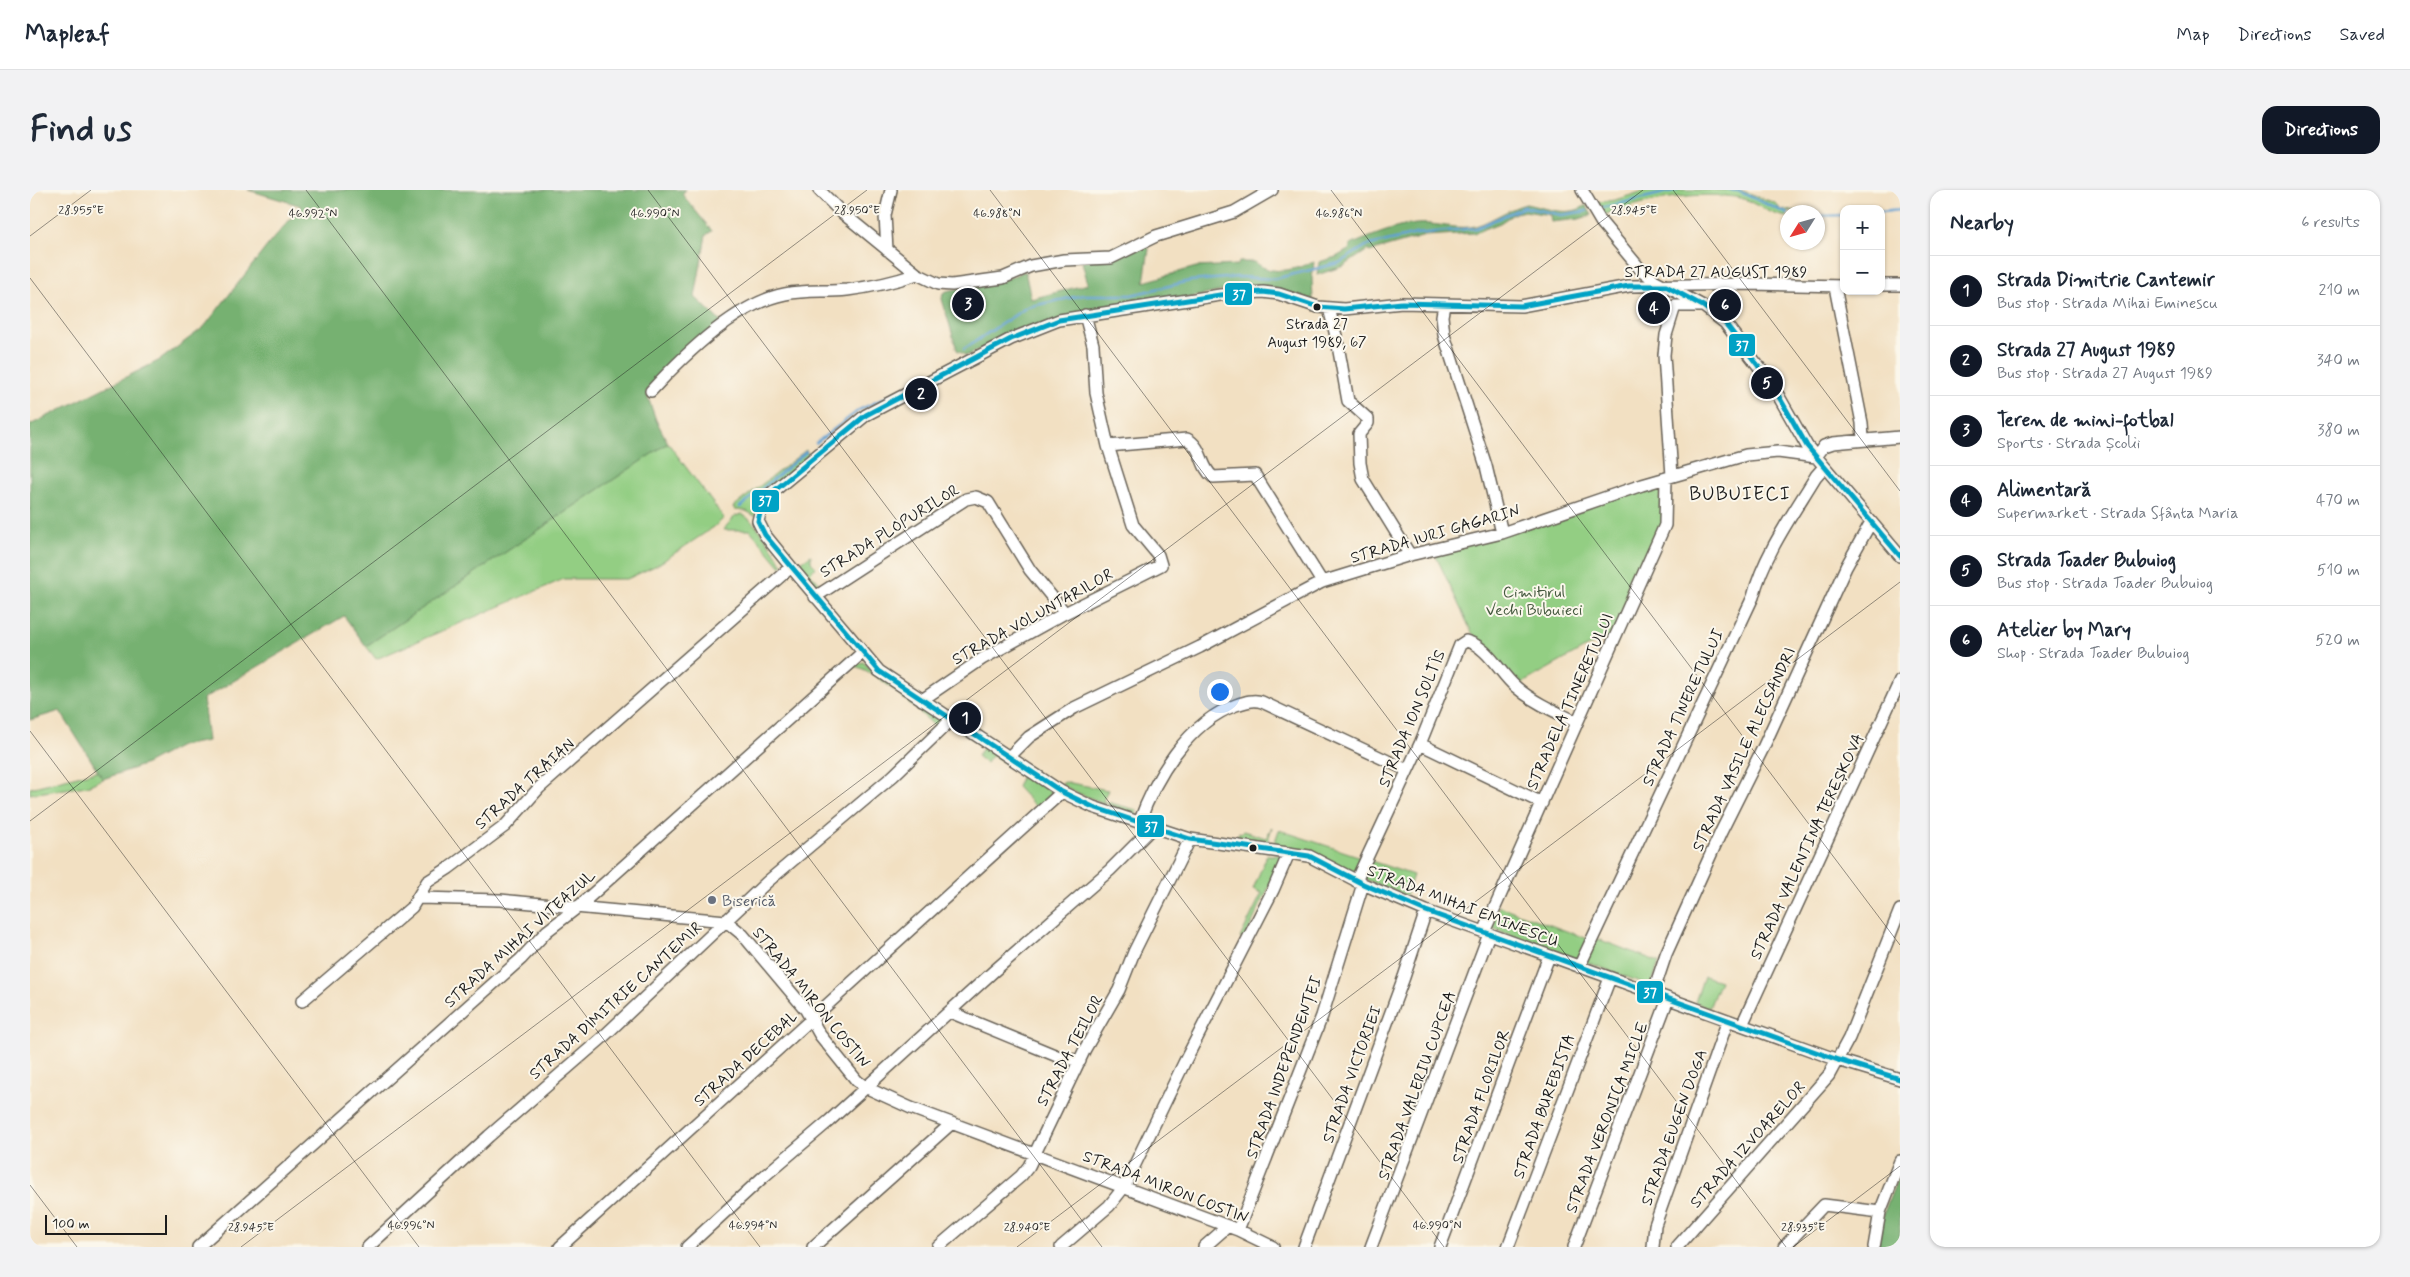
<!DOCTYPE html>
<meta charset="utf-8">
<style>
body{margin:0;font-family:Mynerve,sans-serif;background:#f2f2f3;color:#1f2937}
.controls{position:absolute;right:15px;top:15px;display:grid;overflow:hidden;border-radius:10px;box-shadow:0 1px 4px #0004}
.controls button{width:45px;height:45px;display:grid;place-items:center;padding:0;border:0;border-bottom:1px solid #e0e1e3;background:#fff;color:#1f2937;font:25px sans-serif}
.compass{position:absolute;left:1750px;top:15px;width:45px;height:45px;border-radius:50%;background:#fff;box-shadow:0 1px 4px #0004;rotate:233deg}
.scale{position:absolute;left:15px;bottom:12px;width:122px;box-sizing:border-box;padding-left:5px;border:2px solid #1c1c1c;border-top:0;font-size:14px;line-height:18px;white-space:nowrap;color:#1c1c1c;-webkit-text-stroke:4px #fbf7ec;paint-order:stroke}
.you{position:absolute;left:1189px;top:501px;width:18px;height:18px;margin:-12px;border:4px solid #fff;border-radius:50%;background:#1a73e8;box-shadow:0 0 0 8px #1a73e833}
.badge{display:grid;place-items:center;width:32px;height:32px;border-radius:50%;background:#111827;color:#fff;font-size:16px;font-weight:700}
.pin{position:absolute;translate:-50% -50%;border:2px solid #fff;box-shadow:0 1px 5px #0006}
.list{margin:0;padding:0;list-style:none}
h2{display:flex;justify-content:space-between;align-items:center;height:65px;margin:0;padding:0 20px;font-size:21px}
h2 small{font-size:16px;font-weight:400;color:#747a83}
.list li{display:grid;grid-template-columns:32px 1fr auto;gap:15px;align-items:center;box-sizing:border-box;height:70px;padding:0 20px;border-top:1px solid #e0e1e3}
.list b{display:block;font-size:19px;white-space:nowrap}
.list p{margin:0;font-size:16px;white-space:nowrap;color:#747a83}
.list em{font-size:16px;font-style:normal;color:#747a83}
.map{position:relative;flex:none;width:1870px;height:1057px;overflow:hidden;border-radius:15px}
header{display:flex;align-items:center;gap:30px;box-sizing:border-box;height:70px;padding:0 25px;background:#fff;border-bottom:1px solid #e0e1e3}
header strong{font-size:24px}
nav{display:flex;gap:28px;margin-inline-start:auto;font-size:18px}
.intro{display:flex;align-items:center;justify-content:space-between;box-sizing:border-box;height:120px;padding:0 30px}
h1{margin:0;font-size:35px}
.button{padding:12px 22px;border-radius:15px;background:#111827;color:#fff;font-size:18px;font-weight:700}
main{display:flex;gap:30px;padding:0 30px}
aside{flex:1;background:#fff;border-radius:15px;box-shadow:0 1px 4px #0004}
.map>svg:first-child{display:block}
.green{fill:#93ce83;stroke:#587550}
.forest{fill:#76b171;stroke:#496646}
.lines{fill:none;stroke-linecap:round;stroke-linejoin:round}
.stream{stroke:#60a0d2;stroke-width:2.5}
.minor-casing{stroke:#676156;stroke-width:14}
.minor{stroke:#fff;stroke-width:11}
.bus-1-casing{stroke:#fbf7ec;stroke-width:9}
.bus-1{stroke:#01a2c5;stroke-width:5}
.ticks{fill:none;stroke:#1c1c1c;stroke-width:1;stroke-opacity:0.45}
.bus-dot{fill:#1c1c1c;stroke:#fbf7ec;stroke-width:2}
.worship-dot{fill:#6b7280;stroke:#fbf7ec;stroke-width:2}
.labels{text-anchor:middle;stroke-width:4;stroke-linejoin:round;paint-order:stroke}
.bus-label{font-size:15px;fill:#1c1c1c;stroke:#fbf7ec}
.street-label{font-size:16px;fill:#1c1c1c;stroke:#fbf7ec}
.park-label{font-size:16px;fill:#465a40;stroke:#fbf7ec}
.worship-label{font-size:16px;fill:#5b616d;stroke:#fbf7ec;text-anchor:start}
.quarter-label{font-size:19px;letter-spacing:1px;fill:#1c1c1c;stroke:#fbf7ec}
.ticks-label{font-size:12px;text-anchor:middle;fill:#1c1c1c;stroke:#fbf7ec;stroke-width:4;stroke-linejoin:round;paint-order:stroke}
.line-badge{stroke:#fbf7ec;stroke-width:2}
.badge-label{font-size:14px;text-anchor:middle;font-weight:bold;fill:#fff}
</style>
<header>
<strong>Mapleaf</strong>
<nav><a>Map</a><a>Directions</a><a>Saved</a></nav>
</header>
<div class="intro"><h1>Find us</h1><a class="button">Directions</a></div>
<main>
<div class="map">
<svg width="1870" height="1057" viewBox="0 0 1870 1057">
<rect width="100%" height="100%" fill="#fbf7ec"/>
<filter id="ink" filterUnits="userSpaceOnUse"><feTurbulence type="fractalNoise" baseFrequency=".02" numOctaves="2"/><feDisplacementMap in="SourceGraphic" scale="10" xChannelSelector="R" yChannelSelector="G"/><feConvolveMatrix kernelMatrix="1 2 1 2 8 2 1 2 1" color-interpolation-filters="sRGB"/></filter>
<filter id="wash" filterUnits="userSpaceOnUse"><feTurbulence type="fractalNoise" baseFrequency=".0096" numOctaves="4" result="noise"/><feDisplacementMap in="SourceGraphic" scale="20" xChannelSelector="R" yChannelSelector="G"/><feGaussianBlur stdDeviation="1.12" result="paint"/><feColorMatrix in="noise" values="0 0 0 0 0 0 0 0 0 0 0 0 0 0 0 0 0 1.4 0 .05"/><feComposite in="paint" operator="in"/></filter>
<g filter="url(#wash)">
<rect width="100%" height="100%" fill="#f2e0c2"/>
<path class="green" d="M1617 0H1710L1745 13 1751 20 1776 22H1758L1757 27C1741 25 1727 14 1711 8 1667 0 1615 10 1573 25L1563 13 1585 10Z
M638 253 694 328 684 337 627 375 597 389H534L346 469 336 456Z
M776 260 779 266 725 326 716 321 705 320 703 317Z
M1630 294 1634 331 1585 440 1573 453 1569 450 1489 495 1442 443 1405 364 1609 299 1611 303 1618 300 1617 296Z
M712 324C730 335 742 358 753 375L751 377 720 340H693L705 326Z
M781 365V372L786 377 780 383 793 397 788 400 768 374Z
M833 472 854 490 913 530 907 538C891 524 842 476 822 476Z
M925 537 1022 602V606L1008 619 987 597 992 585 963 565 956 573 947 566 954 557Z
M67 581 73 589 57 596 0 604V598Z
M1035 592 1078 600 1073 611 1107 620 1106 625 1047 603 1031 594Z
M1242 637 1236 656 1206 653 1209 642 1212 643 1213 641 1236 648Z
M1249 640 1331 667 1336 665 1323 685 1243 657Z
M1237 665H1249L1252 669 1214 750 1210 748 1232 703 1223 699Z
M1341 671 1383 685 1376 706 1332 688Z
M1469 716 1558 749 1549 770 1462 738Z
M1565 748 1629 772 1621 796 1556 772Z
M1674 786 1690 791 1679 818 1665 812Z"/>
<path class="forest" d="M218 0H656L652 4 682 41 676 45 665 107 691 132 616 202 626 230 638 253 336 456 314 426 173 509 178 551 150 556 116 574 73 589 30 521 0 530V235L130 170 174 137 241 51 272 16Z
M1496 14C1515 18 1540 28 1556 15L1562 25 1549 29 1521 32 1520 25 1495 21 1485 23 1470 33 1444 43 1395 46 1339 62 1338 60 1314 76 1287 85 1289 72 1306 67 1320 59V55C1340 47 1364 36 1386 34 1403 32 1422 39 1440 37 1457 35 1476 19 1496 14Z
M1117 56 1119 59 1114 92 1166 77 1207 75 1209 72H1225C1242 87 1265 79 1284 72L1282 89 1283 110 1240 97 1203 99 983 143 936 166 927 160 912 109 913 103 917 101 974 90 995 81 1001 109 1058 94 1052 72Z
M1870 982V1057H1847L1854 1022Z"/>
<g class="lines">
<path class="stream" d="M1697 0 1708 1 1758 24
M1571 18 1647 0
M1851 22 1870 20
M1788 26 1814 25
M934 159 997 117 1054 105H1101L1160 91 1209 87 1244 89 1309 73 1336 56 1386 44 1446 38 1494 17 1531 25 1557 21
M908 181 924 171
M786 253 829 220 876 198
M710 317 776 262"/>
</g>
</g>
<g filter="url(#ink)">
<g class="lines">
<g class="minor-casing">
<path id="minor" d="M789 0 810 21 887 84 908 94 922 95 973 88 1001 76 1034 70 1081 68 1126 46 1204 22 1242 0
M1552 0 1571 32 1611 80 1624 90 1673 116 1695 133 1740 191 1777 256 1870 366
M857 60 855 25 861 0
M1851 95H1870
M1814 96 1722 94 1599 96 1491 116 1372 113 1314 119 1288 117 1249 104 1233 102 1190 105 1029 130 981 149 836 225 739 305 732 316 728 331 735 345 761 377 849 481 1032 602 1063 617 1160 649 1279 666 1333 694 1396 721 1808 870 1870 889
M1805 97 1832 233 1833 249
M1414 115 1412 126 1414 145 1456 276 1472 343
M1299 118 1307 150 1318 211 1338 229V233L1329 244 1330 273 1333 289 1380 365
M1055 125 1063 155 1066 203 1078 256 1157 249C1173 257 1170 277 1183 287L1225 285 1292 392
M621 201C654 165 707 113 755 104 775 100 797 102 817 100 841 97 864 92 887 84
M1642 286 1634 165 1636 145 1645 116H1669
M785 407 936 309 946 307 958 312 1000 380 1035 423
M892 510 952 469 1035 423 1131 375 1128 365 1103 335 1078 256
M1390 554 1512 613
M979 567 999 547 1044 518 1170 457 1292 392 1380 365 1472 343 1612 295 1716 265 1748 262 1786 267 1794 256 1803 253 1870 247
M1109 633C1125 588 1158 532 1206 515 1215 512 1224 509 1232 512L1377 580
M1326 691 1390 554 1430 455 1436 451C1458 456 1470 484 1486 497 1503 512 1526 522 1547 532
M389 708 470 710 696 731 713 745 776 820 790 845 827 891 837 898 881 918 1208 1040 1243 1057
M1454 742 1635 335 1636 288
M1549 777 1723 407C1734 364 1763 324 1786 286L1794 277
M1623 803 1636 764 1691 642 1733 558 1816 377 1841 332
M272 811 382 717 397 692 419 678 475 636 509 598 761 377
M920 822 1027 866 1050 871
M1712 835 1870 491
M1208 1040 1292 826 1333 694
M168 1057 491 769 517 741 548 717 832 463
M338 1057 459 946 572 848 737 692 863 586 922 529
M530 1057 1032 602
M657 1057 732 988 799 931 964 781 1080 680 1122 638
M783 1057 922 933
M908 1057 991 986 999 976 1055 859 1089 800 1104 762 1160 649
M1031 1057 1079 1016 1094 997 1154 873 1243 700 1259 663
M1174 1057 1198 1036
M1274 1057 1374 787 1396 721
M1341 1057 1459 744
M1410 1057 1519 766
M1478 1057 1580 788
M1544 1057 1638 809
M1623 1057 1625 1035 1698 830
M1647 1057 1799 885 1819 848 1870 720
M1754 1057 1794 1015 1850 1022
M1844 1057 1850 1022 1870 971"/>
</g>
<use href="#minor" class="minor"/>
<g class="bus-1-casing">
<path id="bus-1" d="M1870 366 1777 256 1740 191 1695 133 1673 116 1636 96H1599L1491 116 1372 113 1314 119 1288 117 1249 104 1233 102 1190 105 1029 130 981 149 836 225 739 305 732 316 728 331 735 345 849 481 1032 602 1063 617 1160 649 1279 666 1333 694 1396 721 1808 870 1870 889"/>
</g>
<use href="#bus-1" class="bus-1"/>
</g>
</g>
<path class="ticks" d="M276 0 1072 1057M618 0 1414 1057M960 0 1756 1057M1301 0 1870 755M1643 0 1870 301M0 46 61 0M0 88 730 1057M0 541 389 1057M0 631 837 0M0 995 47 1057M211 1057 1613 0M987 1057 1870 392M1763 1057 1870 976"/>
<g class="bus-dot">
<circle cx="1287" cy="117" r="4.5"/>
<circle cx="1223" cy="658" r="4.5"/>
</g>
<circle class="worship-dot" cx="682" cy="710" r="5"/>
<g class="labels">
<g class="bus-label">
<text x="1287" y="139">Strada 27<tspan x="1287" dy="18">August 1989, 67</tspan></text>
</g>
<g class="street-label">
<text x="1686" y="87">STRADA 27 AUGUST 1989</text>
<text transform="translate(859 340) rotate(-32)" y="6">STRADA PLOPURILOR</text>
<text transform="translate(1405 343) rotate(-16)" y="6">STRADA IURI GAGARIN</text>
<text transform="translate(1002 426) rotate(-29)" y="6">STRADA VOLUNTARILOR</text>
<text transform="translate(1539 511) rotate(-66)" y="6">STRADELA TINERETULUI</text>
<text transform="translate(1652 517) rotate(-65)" y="6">STRADA TINERETULUI</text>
<text transform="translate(1381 528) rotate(-67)" y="6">STRADA ION SOLTÎS</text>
<text transform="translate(1713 559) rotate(-65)" y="6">STRADA VASILE ALECSANDRI</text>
<text transform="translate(494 593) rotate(-42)" y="6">STRADA TRAIAN</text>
<text transform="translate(1776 656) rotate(-65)" y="6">STRADA VALENTINA TEREȘKOVA</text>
<text transform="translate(1433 715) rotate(21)" y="6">STRADA MIHAI EMINESCU</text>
<text transform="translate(489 748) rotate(-42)" y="6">STRADA MIHAI VITEAZUL</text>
<text transform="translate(782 807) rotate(51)" y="6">STRADA MIRON COSTIN</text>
<text transform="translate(585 810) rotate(-42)" y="6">STRADA DIMITRIE CANTEMIR</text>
<text transform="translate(1039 860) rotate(-62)" y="6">STRADA TEILOR</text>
<text transform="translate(715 868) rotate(-42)" y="6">STRADA DECEBAL</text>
<text transform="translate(1253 877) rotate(-70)" y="6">STRADA INDEPENDENȚEI</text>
<text transform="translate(1321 884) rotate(-70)" y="6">STRADA VICTORIEI</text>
<text transform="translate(1386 895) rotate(-70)" y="6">STRADA VALERIU CUPCEA</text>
<text transform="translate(1450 906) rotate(-70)" y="6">STRADA FLORILOR</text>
<text transform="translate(1513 916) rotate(-70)" y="6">STRADA BUREBISTA</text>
<text transform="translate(1576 927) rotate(-69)" y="6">STRADA VERONICA MICLE</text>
<text transform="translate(1643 937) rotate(-70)" y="6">STRADA EUGEN DOGA</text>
<text transform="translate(1717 954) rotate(-48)" y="6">STRADA IZVOARELOR</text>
<text transform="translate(1136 996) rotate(21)" y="6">STRADA MIRON COSTIN</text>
</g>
<g class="park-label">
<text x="1504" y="407">Cimitirul<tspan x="1504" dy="18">Vechi Bubuieci</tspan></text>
</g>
<g class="worship-label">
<text x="692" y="716">Biserică</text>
</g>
<g class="quarter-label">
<text x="1710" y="310">BUBUIECI</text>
</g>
</g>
<g class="ticks-label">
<text x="1604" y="24">28.945°E</text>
<text x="51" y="24">28.955°E</text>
<text x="827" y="24">28.950°E</text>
<text x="283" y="27">46.992°N</text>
<text x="625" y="27">46.990°N</text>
<text x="967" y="27">46.988°N</text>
<text x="1309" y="27">46.986°N</text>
<text x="381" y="1039">46.996°N</text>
<text x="723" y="1039">46.994°N</text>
<text x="1407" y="1039">46.990°N</text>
<text x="221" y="1041">28.945°E</text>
<text x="997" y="1041">28.940°E</text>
<text x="1773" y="1041">28.935°E</text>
</g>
<g class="line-badge">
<rect x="1194" y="92" width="29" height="24" rx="5" fill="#01a2c5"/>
<rect x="1698" y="143" width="28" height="24" rx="5" fill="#01a2c5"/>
<rect x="721" y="299" width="29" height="24" rx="5" fill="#01a2c5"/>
<rect x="1106" y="624" width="29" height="24" rx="5" fill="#01a2c5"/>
<rect x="1606" y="790" width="28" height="24" rx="5" fill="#01a2c5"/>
</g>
<g class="badge-label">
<text x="1209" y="109">37</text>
<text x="1712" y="160">37</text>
<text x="735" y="315">37</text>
<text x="1121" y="641">37</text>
<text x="1620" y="807">37</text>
</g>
</svg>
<div class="controls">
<button>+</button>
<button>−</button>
</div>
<svg class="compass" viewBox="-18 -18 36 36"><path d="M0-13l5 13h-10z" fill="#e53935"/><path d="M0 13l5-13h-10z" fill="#747a83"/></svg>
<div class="scale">100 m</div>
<div class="you"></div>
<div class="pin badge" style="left:935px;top:528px">1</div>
<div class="pin badge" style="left:891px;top:204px">2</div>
<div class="pin badge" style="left:938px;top:114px">3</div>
<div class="pin badge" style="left:1624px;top:118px">4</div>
<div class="pin badge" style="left:1737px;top:193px">5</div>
<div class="pin badge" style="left:1695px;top:115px">6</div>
</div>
<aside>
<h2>Nearby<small>6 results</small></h2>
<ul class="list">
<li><span class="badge">1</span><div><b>Strada Dimitrie Cantemir</b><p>Bus stop · Strada Mihai Eminescu</p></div><em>210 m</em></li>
<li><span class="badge">2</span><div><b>Strada 27 August 1989</b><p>Bus stop · Strada 27 August 1989</p></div><em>340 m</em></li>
<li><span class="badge">3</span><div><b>Teren de mini-fotbal</b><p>Sports · Strada Școlii</p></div><em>380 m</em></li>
<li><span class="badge">4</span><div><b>Alimentară</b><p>Supermarket · Strada Sfânta Maria</p></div><em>470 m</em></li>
<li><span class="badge">5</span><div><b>Strada Toader Bubuiog</b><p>Bus stop · Strada Toader Bubuiog</p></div><em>510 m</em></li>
<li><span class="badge">6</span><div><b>Atelier by Mary</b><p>Shop · Strada Toader Bubuiog</p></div><em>520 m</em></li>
</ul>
</aside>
</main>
